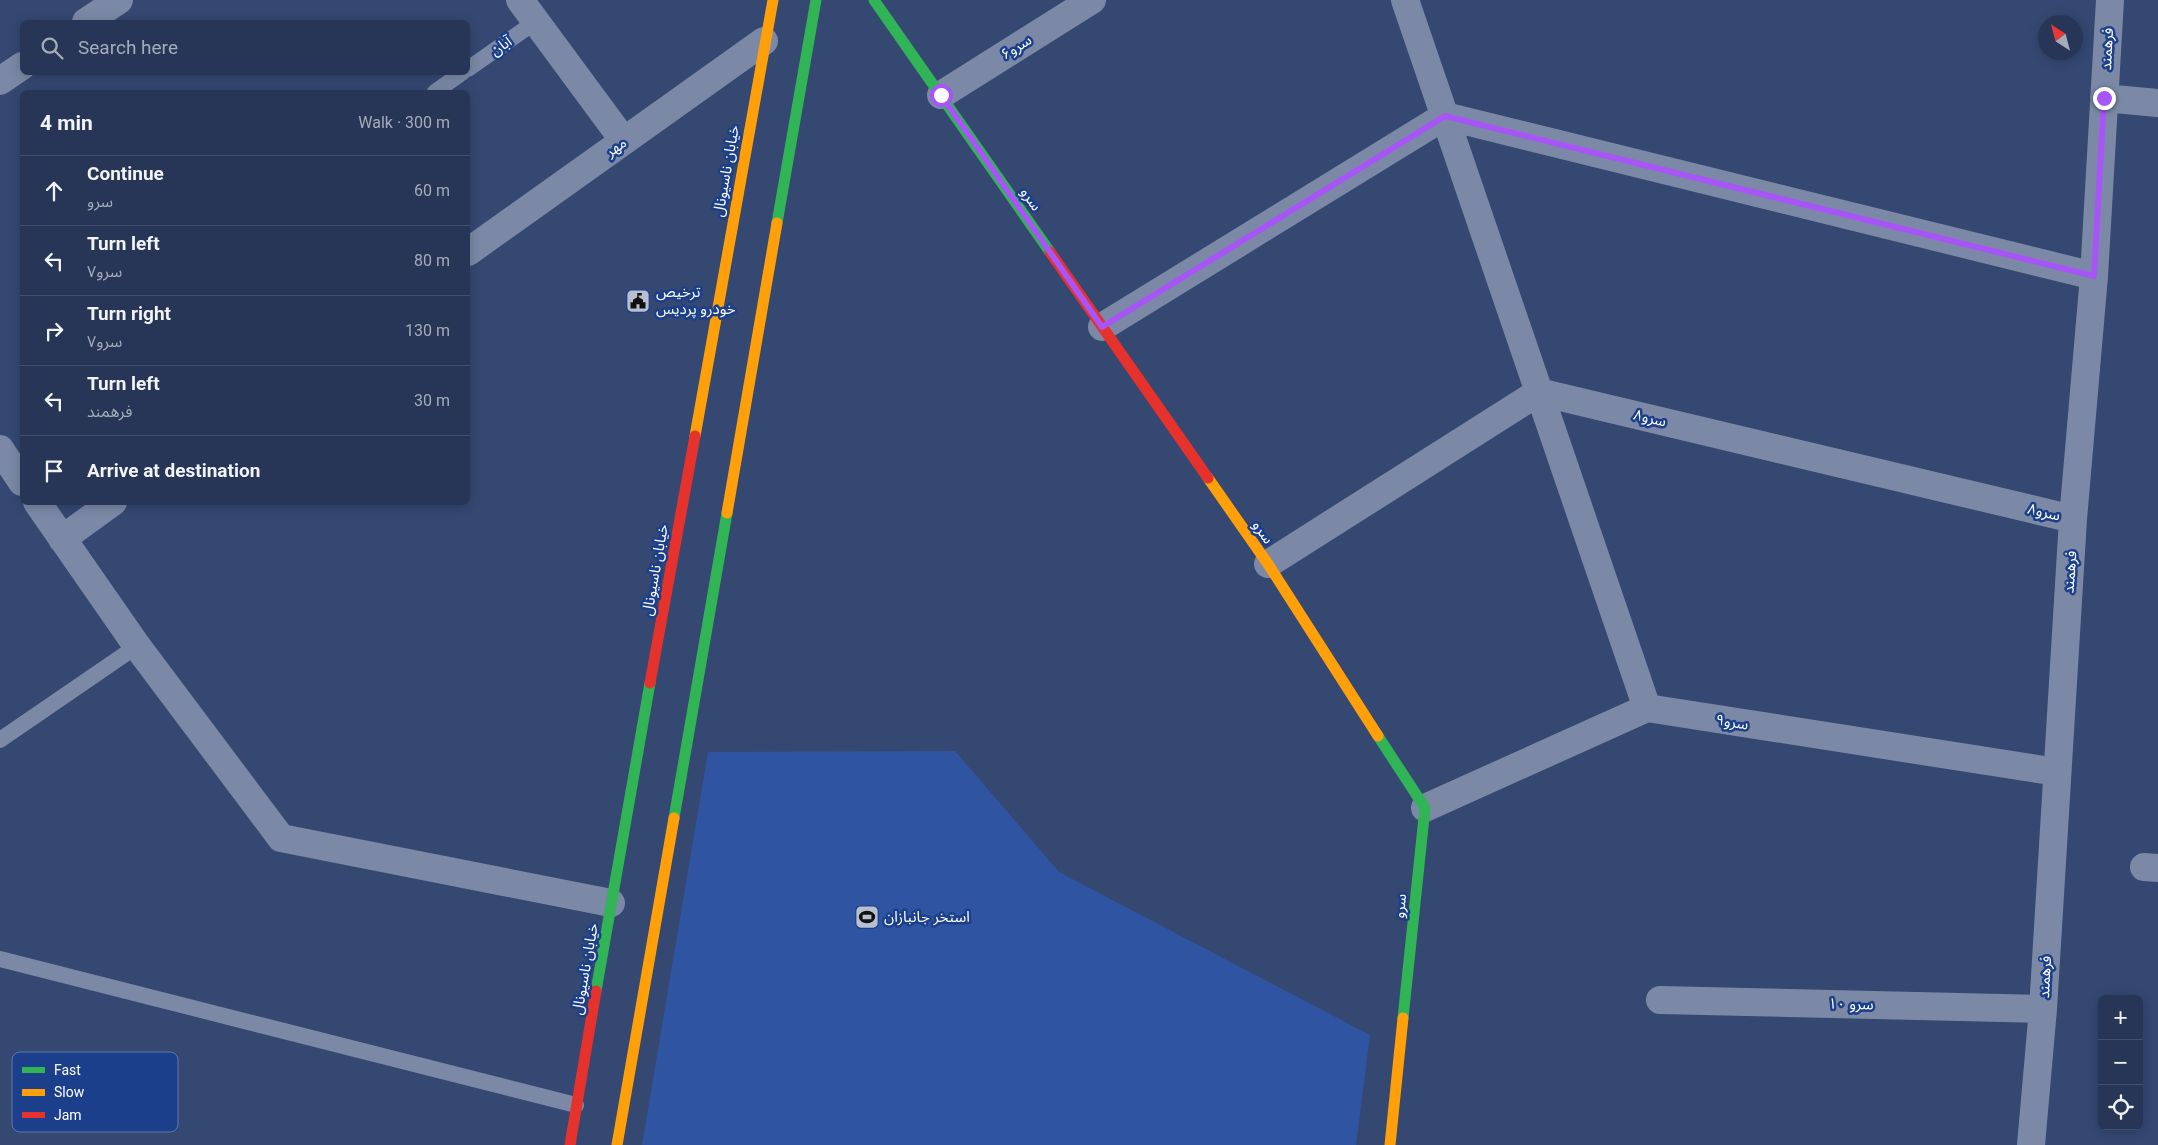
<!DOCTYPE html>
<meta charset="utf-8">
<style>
body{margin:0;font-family:Roboto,"Noto Sans Arabic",sans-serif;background:#334160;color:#f1f3f6}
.controls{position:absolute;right:15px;bottom:15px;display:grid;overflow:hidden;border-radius:8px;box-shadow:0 2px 12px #0003}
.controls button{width:45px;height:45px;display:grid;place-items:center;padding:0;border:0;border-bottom:1px solid #43506c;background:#273656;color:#f1f3f6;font:25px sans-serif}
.compass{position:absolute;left:2038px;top:15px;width:45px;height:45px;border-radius:50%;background:#273656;box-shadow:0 2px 12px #0003;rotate:324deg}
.stop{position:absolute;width:15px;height:15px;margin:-11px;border:4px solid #a855f7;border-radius:50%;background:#fff}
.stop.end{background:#a855f7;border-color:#fff;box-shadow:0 1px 5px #0008}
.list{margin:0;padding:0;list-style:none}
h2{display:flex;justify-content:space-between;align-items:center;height:65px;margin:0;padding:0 20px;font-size:21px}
h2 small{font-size:16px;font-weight:400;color:#a4abb9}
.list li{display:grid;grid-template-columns:32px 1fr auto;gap:15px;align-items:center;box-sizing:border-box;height:70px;padding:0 20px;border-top:1px solid #43506c}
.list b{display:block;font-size:19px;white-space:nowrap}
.list p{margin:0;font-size:16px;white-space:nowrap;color:#a4abb9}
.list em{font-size:16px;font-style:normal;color:#a4abb9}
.icon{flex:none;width:28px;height:28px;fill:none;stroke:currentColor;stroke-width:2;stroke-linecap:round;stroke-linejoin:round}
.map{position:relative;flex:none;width:2158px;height:1145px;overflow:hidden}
.search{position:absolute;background:#273656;box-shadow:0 2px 12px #0003;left:20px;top:20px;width:450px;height:55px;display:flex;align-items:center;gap:12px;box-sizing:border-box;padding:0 18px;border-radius:8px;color:#a4abb9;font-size:19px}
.panel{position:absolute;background:#273656;box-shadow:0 2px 12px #0003;left:20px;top:90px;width:450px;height:415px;border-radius:8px}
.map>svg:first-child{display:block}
.green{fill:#2f55a2}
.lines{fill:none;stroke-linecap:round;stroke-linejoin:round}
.lane{stroke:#7b89a6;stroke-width:16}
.street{stroke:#7b89a6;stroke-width:28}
.fast{stroke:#30b455;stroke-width:11}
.slow{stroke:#ff9f0a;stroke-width:11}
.jam{stroke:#e5322d;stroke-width:11}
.route{stroke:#a855f7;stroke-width:6}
.labels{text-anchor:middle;stroke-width:5;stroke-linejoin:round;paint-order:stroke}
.street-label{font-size:15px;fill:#fff;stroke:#1b3f8b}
.poi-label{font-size:15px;fill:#fff;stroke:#1b3f8b;text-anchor:start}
.key{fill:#1b3f8b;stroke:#5f79ae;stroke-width:1}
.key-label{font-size:14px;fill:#fff}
</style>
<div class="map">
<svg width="2158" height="1145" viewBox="0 0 2158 1145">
<rect width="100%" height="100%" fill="#344872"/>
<path class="green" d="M955 751 1059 872 1370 1035 1356 1145H642L708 752Z"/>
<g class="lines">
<path class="lane" d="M468 69 535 22
M435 92 463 72
M0 740 137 646
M0 959 576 1105"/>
<path class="street" d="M520 0 624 141
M1405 0 1647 708
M86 22 119 0
M0 81 22 66
M941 95 1092 0
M2104 98 2158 103
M468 252 764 41
M1102 327 1445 116 2094 276
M0 449 22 482
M37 502 137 646 281 838 611 903
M62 539 113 502
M1268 564 1539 392 2073 519
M1425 808 1647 708 2057 772
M2144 867 2158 868
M1660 1000 2043 1009
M2031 1145 2043 1009 2073 519 2094 276 2110 0"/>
<path class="fast" d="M874 0 1050 252
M777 223 816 0
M1378 736 1425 808 1403 1018
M674 818 727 513
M596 991 650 683"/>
<path class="slow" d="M695 436 773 0
M1208 478 1268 564 1378 736
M727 513 777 223
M617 1145 674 818
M1390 1145 1403 1018"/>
<path class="jam" d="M1050 252 1208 478
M650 683 695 436
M570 1145 596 991"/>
</g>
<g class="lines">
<path class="route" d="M941 95 1102 327 1445 116 2094 276 2104 98"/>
</g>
<defs>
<g id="civic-square" transform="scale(1.25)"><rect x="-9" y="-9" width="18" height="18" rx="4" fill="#b8bfce" stroke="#1b3f8b"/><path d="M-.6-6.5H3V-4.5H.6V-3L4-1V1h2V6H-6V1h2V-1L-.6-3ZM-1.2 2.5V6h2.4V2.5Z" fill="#111"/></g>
<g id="stadium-square" transform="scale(1.25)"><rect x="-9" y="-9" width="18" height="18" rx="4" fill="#b8bfce" stroke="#1b3f8b"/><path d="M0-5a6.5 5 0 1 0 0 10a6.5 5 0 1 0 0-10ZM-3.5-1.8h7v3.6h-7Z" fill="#111"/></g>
</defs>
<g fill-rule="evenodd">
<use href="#civic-square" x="638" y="301"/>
<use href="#stadium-square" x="867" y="917"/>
</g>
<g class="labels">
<g class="street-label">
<text transform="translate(501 46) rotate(-35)" y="5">آبان</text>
<text transform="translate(1016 47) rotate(-32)" y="5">سرو۶</text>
<text transform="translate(2107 49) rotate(-87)" y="5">فرهمند</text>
<text transform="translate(616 147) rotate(-35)" y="5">مهر</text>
<text transform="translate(726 171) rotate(-80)" y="5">خیابان ناسیونال</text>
<text transform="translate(1031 199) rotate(55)" y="5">سرو</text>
<text transform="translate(1650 418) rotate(13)" y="5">سرو۸</text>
<text transform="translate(2044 512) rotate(13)" y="5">سرو۸</text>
<text transform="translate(1263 532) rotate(55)" y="5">سرو</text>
<text transform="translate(655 570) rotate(-80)" y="5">خیابان ناسیونال</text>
<text transform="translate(2070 572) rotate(-86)" y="5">فرهمند</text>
<text transform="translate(1732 722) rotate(9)" y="5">سرو۹</text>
<text transform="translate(1400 906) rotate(-84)" y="5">سرو</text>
<text transform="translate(585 969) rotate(-80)" y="5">خیابان ناسیونال</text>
<text transform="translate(2045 977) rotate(-87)" y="5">فرهمند</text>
<text transform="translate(1851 1004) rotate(1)" y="5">سرو ۱۰</text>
</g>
<g class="poi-label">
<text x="656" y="297">ترخیص<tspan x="656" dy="17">خودرو پردیس</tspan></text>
<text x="884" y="922">استخر جانبازان</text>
</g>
</g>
<rect x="12" y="1052" width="166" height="80" rx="8" class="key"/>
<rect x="22" y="1067" width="23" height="6" fill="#30b455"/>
<rect x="22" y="1089" width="23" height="7" fill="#ff9f0a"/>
<rect x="22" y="1112" width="23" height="6" fill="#e5322d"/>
<g class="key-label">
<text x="54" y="1075">Fast</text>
<text x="54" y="1097">Slow</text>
<text x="54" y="1120">Jam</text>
</g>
</svg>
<div class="controls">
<button>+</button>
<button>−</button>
<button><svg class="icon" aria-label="locate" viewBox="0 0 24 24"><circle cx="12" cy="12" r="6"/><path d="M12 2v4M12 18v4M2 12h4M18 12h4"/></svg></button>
</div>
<svg class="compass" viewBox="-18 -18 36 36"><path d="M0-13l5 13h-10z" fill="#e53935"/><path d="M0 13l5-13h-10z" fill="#a4abb9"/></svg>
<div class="stop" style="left:941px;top:95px"></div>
<div class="stop end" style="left:2104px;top:98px"></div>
<div class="search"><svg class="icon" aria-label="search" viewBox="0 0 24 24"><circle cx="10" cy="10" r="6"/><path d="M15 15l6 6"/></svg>Search here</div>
<section class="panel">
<h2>4 min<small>Walk · 300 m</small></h2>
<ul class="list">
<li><svg class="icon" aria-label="ahead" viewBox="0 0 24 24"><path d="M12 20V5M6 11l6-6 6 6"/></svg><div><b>Continue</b><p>سرو</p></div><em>60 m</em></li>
<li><svg class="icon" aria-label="left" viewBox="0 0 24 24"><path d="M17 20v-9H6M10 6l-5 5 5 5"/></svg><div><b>Turn left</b><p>سرو۷</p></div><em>80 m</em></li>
<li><svg class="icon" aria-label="right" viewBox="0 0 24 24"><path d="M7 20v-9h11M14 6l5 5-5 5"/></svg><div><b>Turn right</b><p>سرو۷</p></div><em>130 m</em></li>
<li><svg class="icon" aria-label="left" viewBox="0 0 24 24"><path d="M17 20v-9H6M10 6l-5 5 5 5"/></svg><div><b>Turn left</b><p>فرهمند</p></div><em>30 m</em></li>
<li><svg class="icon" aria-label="arrive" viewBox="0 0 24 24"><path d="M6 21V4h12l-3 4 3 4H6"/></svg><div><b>Arrive at destination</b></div></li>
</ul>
</section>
</div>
